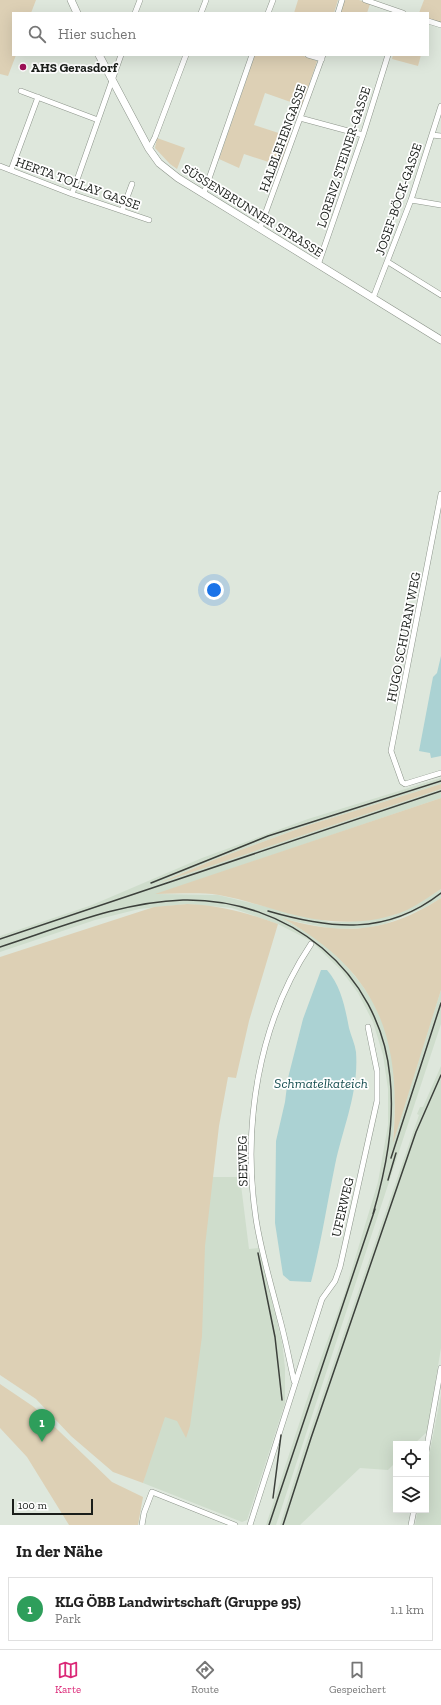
<!DOCTYPE html>
<html lang="de">
<meta charset="utf-8">
<style>
body{margin:0;font-family:"Zilla Slab",serif;background:#f2f2f2;color:#222}
.controls{position:absolute;right:12px;bottom:12px;display:grid;overflow:hidden;border-radius:0px;box-shadow:0 4px 16px #0002}
.controls button{width:36px;height:36px;display:grid;place-items:center;padding:0;border:0;border-bottom:1px solid #e0e0e0;background:#fff;color:#222;font:20px sans-serif}
.scale{position:absolute;left:12px;bottom:10px;width:81px;box-sizing:border-box;padding-left:4px;border:2px solid #1a1e1a;border-top:0;font-size:11px;line-height:14px;white-space:nowrap;color:#1a1e1a;-webkit-text-stroke:3px #fff;paint-order:stroke}
.you{position:absolute;left:214px;top:590px;width:14px;height:14px;margin:-10px;border:3px solid #fff;border-radius:50%;background:#1a73e8;box-shadow:0 0 0 6px #1a73e833}
.badge{display:grid;place-items:center;width:26px;height:26px;border-radius:50%;background:#db2777;color:#fff;font-size:13px;font-weight:700}
.pin{position:absolute;translate:-50% -33px;filter:drop-shadow(0 1px 2px #0008)}
.pin::after{content:'';position:absolute;top:21px;width:14px;height:12px;background:inherit;clip-path:polygon(0 0,100% 0,50% 100%)}
.list{margin:0;padding:0;list-style:none}
h2{display:flex;justify-content:space-between;align-items:center;height:52px;margin:0;padding:0 16px;font-size:17px}
h2 small{font-size:13px;font-weight:400;color:#767676}
.list li{display:grid;grid-template-columns:26px 1fr auto;gap:12px;align-items:center;box-sizing:border-box;height:64px;margin:0 8px 8px;padding:0 8px;border:1px solid #e0e0e0;border-radius:0px}
.list b{display:block;font-size:15px;white-space:nowrap}
.list p{margin:0;font-size:13px;white-space:nowrap;color:#767676}
.list em{font-size:13px;font-style:normal;color:#767676}
.icon{flex:none;width:22px;height:22px;fill:none;stroke:currentColor;stroke-width:2;stroke-linecap:round;stroke-linejoin:round}
.map{position:relative;flex:none;width:441px;height:1525px;overflow:hidden}
.search{position:absolute;background:#fff;box-shadow:0 4px 16px #0002;left:12px;right:12px;top:12px;height:44px;display:flex;align-items:center;gap:10px;box-sizing:border-box;padding:0 14px;border-radius:0px;color:#767676;font-size:15px}
.sheet{height:124px;background:#fff}
nav{display:flex;justify-content:space-around;align-items:center;box-sizing:border-box;height:56px;border-top:1px solid #e0e0e0;background:#fff;font-size:11px;color:#767676}
nav a{display:grid;justify-items:center;gap:2px}
nav .on{color:#db2777}
.map>svg:first-child{display:block}
.built{fill:#cfddcc}
.green{fill:#ddd0b5}
.water{fill:#abd2d3}
.lines{fill:none;stroke-linecap:round;stroke-linejoin:round}
.street-casing{stroke:#8c948a;stroke-width:6}
.secondary-casing{stroke:#8c948a;stroke-width:8}
.street{stroke:#fff;stroke-width:5}
.secondary{stroke:#fff;stroke-width:7}
.rail{stroke:#3c403b;stroke-width:1.5}
.poi-dot{fill:#9f0f58;stroke:#fff;stroke-width:1.5}
.labels{text-anchor:middle;stroke-width:3.5;stroke-linejoin:round;paint-order:stroke}
.poi-label{font-size:13px;font-weight:bold;fill:#1a1e1a;stroke:#fff;text-anchor:start}
.street-label{font-size:13px;fill:#1a1e1a;stroke:#fff}
.water-label{font-size:14px;font-style:italic;fill:#164e50;stroke:#fff}
</style>
<div class="map">
<svg width="441" height="1525" viewBox="0 0 441 1525">
<rect width="100%" height="100%" fill="#dee7dc"/>
<path class="built" d="M441 778V784L306 826 216 859 165 880 441 789V798L157 894 218 895 330 922H349L394 915 419 903 441 889V898L426 907 385 924 366 928 333 929 284 919 319 940 336 953 362 985 373 1002 387 1032 393 1061 395 1099 393 1141 441 990V1024L276 1525H266L316 1372 345 1292 378 1182 388 1125V1089L383 1055 373 1022 358 993 341 970 311 941 278 924 232 908 187 904 139 909 95 920 0 952V936L92 905 202 858 308 819Z
M441 1066V1348L427 1432 414 1444H396V1462L388 1470 360 1468 300 1525H280L305 1446 419 1115 417 1114 420 1107H423Z
M210 1177H240L249 1249 259 1248 282 1342 285 1368V1403L247 1520 242 1522 143 1483 162 1411Z
M441 1395V1525H415L418 1510H426V1471Z"/>
<path class="green" d="M0 0H36L31 13H13V55H16L8 76 0 74Z
M298 0H338L334 13H294Z
M343 0H359L370 4 367 13H339Z
M424 0H441V23L428 19V13H419Z
M255 55H301L317 61 302 106 265 93 254 125 291 137 281 166 244 154 239 168 219 159Z
M393 55H421L418 66 392 59Z
M157 138 185 148 177 169 170 164 155 148Z
M441 784V789L159 883 216 859 306 826Z
M441 798V889C430 896 419 904 407 910 373 925 334 924 299 916 272 910 247 900 219 895 198 892 176 894 155 894Z
M441 898V990L393 1143C402 1037 378 971 282 918 342 936 387 933 441 898Z
M187 904C220 905 248 913 278 924L249 1021 236 1078 228 1077 219 1126 205 1246 202 1336 190 1426 186 1438 177 1421 165 1417 143 1483 113 1472 71 1436 36 1399 0 1375V957L154 907Z
M0 1384 34 1407 112 1482 143 1497 138 1525H69L27 1457 0 1428Z"/>
<path class="water" d="M441 656V756L431 758 430 753 419 751 433 677 437 673Z
M321 970H327C341 986 345 1007 349 1028 351 1036 355 1044 356 1052 359 1092 343 1127 335 1165 327 1204 321 1244 311 1282L290 1281 283 1275 275 1223 276 1141 285 1102 288 1078 303 1019Z"/>
<g class="lines">
<g class="street-casing">
<path id="street" d="M365 0 403 13
M135 13 140 0
M201 13 206 0
M268 13 273 0
M338 13 342 0
M428 21 441 25
M308 55 322 59
M21 91 98 120
M300 118 363 135
M432 135 441 136
M149 149 155 137 186 55
M0 166 72 194 149 220
M11 170 38 97
M204 193 252 55
M72 194 121 55
M411 200 441 205
M122 211 132 184
M260 228 323 55
M388 262 441 295
M318 265 363 135 388 55
M373 298 411 200 441 106
M441 494 391 751 402 782 405 784 441 773
M294 1381C289 1359 285 1337 279 1316 271 1284 261 1252 256 1219 242 1126 258 1023 311 944
M426 1452 441 1368
M142 1525 144 1513 152 1492 235 1525
M250 1525 322 1299 335 1281 340 1267 377 1101V1071L368 1027
M411 1525 414 1510"/>
</g>
<g class="secondary-casing">
<path id="secondary" d="M71 0 77 13
M99 55 149 149 159 163 178 178 441 340"/>
</g>
<use href="#street" class="street"/>
<use href="#secondary" class="secondary"/>
<path class="rail" d="M151 883 268 836 441 781
M268 911C330 929 386 936 441 893
M0 939 441 791
M0 947C59 928 120 902 183 900 288 898 380 971 390 1077 395 1124 386 1169 373 1214
M391 1158 441 1003
M388 1180 396 1153
M258 1253 275 1337 282 1400
M273 1498 281 1435
M269 1525 375 1209
M283 1525 311 1438 416 1132 441 1075"/>
</g>
<circle class="poi-dot" cx="23" cy="67" r="4"/>
<g class="labels">
<g class="poi-label">
<text x="31" y="72">AHS Gerasdorf</text>
</g>
<g class="street-label">
<text transform="translate(282 138) rotate(-70)" y="5">HALBLEHENGASSE</text>
<text transform="translate(343 157) rotate(-72)" y="5">LORENZ STEINER-GASSE</text>
<text transform="translate(78 183) rotate(20)" y="5">HERTA TOLLAY GASSE</text>
<text transform="translate(398 199) rotate(-71)" y="5">JOSEF-BÖCK-GASSE</text>
<text transform="translate(253 210) rotate(32)" y="5">SÜSSENBRUNNER STRASSE</text>
<text transform="translate(403 637) rotate(-79)" y="5">HUGO SCHURAN WEG</text>
<text transform="translate(242 1161) rotate(-91)" y="5">SEEWEG</text>
<text transform="translate(342 1207) rotate(-77)" y="5">UFERWEG</text>
</g>
<g class="water-label">
<text x="321" y="1088">Schmatelkateich</text>
</g>
</g>
</svg>
<div class="controls">
<button><svg class="icon" aria-label="locate" viewBox="0 0 24 24"><circle cx="12" cy="12" r="6"/><path d="M12 2v4M12 18v4M2 12h4M18 12h4"/></svg></button>
<button><svg class="icon" aria-label="layers" viewBox="0 0 24 24"><path d="M12 4l9 5-9 5-9-5zM3 14l9 5 9-5"/></svg></button>
</div>
<div class="scale">100 m</div>
<div class="you"></div>
<div class="pin badge" style="left:42px;top:1442px;background:#2e9e5b">1</div>
<div class="search"><svg class="icon" aria-label="search" viewBox="0 0 24 24"><circle cx="10" cy="10" r="6"/><path d="M15 15l6 6"/></svg>Hier suchen</div>
</div>
<section class="sheet">
<h2>In der Nähe<small></small></h2>
<ul class="list">
<li><span class="badge" style="background:#2e9e5b">1</span><div><b>KLG ÖBB Landwirtschaft (Gruppe 95)</b><p>Park</p></div><em>1.1 km</em></li>
</ul>
</section>
<nav>
<a class="on"><svg class="icon" aria-label="map" viewBox="0 0 24 24"><path d="M3 6l6-2 6 2 6-2v14l-6 2-6-2-6 2zM9 4v14M15 6v14"/></svg>Karte</a>
<a><svg class="icon" aria-label="directions" viewBox="0 0 24 24"><path d="M12 3l9 9-9 9-9-9zM9 14v-3h6M13 9l2 2-2 2"/></svg>Route</a>
<a><svg class="icon" aria-label="saved" viewBox="0 0 24 24"><path d="M7 4h10v16l-5-4-5 4z"/></svg>Gespeichert</a>
</nav>
